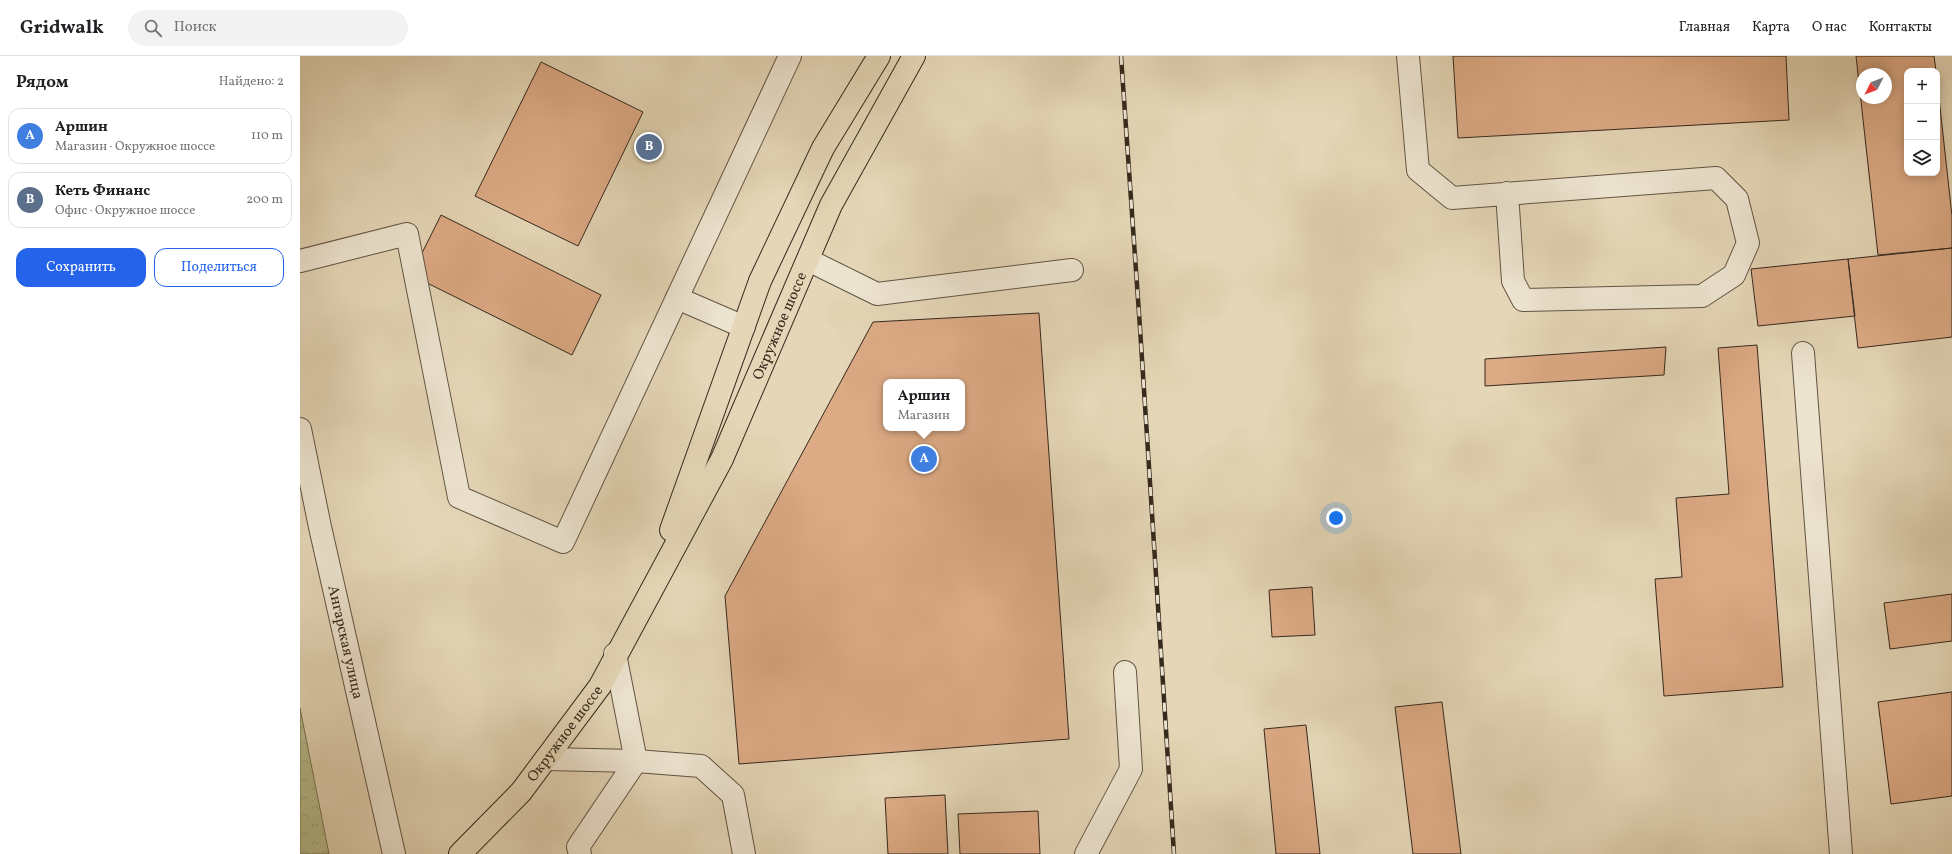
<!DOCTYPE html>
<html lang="ru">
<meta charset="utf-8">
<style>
body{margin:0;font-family:Vollkorn,serif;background:#f2f2f2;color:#202124}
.controls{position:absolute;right:12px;top:12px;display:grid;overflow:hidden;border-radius:8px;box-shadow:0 2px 10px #0003}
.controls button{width:36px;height:36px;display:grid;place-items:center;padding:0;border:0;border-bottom:1px solid #e0e0e0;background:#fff;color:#202124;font:20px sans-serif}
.compass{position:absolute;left:1556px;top:12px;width:36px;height:36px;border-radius:50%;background:#fff;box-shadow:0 2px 10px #0003;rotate:228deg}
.you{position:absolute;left:1036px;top:462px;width:14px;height:14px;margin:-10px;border:3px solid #fff;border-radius:50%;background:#1a73e8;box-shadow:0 0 0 6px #1a73e833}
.badge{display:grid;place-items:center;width:26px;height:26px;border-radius:50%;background:#2563eb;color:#fff;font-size:13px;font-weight:700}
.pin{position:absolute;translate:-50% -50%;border:2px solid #fff;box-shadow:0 1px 4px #0006}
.popup{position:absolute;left:583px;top:323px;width:82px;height:52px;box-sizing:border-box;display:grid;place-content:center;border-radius:8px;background:#fff;filter:drop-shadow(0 1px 3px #0005);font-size:13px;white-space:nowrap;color:#757577}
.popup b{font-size:15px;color:#202124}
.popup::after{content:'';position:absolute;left:50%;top:100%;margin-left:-8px;border:8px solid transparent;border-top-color:#fff}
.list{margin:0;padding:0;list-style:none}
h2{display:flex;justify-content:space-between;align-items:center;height:52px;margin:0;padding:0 16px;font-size:17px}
h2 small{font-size:13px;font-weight:400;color:#757577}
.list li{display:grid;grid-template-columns:26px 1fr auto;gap:12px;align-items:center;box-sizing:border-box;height:56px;margin:0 8px 8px;padding:0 8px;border:1px solid #e0e0e0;border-radius:12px}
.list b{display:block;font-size:15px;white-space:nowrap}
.list p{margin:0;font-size:13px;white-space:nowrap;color:#757577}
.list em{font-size:13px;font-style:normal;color:#757577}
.actions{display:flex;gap:8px;padding:12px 16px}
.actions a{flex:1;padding:9px 0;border:1px solid #2563eb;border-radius:12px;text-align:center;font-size:14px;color:#2563eb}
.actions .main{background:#2563eb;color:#fff}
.icon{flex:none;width:22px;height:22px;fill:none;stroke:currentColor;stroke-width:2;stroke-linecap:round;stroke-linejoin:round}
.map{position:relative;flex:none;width:1652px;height:798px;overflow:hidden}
header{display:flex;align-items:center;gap:24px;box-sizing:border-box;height:56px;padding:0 20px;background:#fff;border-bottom:1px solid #e0e0e0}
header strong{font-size:19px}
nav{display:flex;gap:22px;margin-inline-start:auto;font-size:14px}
.search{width:280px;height:36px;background:#f2f2f2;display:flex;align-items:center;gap:10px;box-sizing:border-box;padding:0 14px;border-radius:22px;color:#757577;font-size:15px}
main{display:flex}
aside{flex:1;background:#fff}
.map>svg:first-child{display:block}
.forest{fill:url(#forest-crowns);stroke:#767354}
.building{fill:#dcaa85;stroke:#36291d;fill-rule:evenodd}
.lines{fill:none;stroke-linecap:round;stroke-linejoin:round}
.minor-casing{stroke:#625443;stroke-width:24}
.major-casing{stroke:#36291d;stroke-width:24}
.minor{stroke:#ede4d0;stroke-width:22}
.major{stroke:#e4d6b6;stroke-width:22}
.rail-casing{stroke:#36291d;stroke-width:4.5}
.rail{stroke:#ede4d0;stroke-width:3;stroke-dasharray:9;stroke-linecap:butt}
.labels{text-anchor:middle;stroke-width:3.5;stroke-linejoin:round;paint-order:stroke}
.street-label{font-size:15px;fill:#36291d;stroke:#ede4d0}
</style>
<header>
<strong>Gridwalk</strong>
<div class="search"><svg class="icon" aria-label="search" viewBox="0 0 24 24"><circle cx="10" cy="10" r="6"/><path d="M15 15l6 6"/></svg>Поиск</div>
<nav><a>Главная</a><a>Карта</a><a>О нас</a><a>Контакты</a></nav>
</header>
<main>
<aside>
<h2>Рядом<small>Найдено: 2</small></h2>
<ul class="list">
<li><span class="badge" style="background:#3f7fe0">A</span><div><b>Аршин</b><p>Магазин · Окружное шоссе</p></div><em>110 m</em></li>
<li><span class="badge" style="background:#5c6f8a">B</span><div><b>Кеть Финанс</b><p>Офис · Окружное шоссе</p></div><em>200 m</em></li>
</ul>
<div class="actions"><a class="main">Сохранить</a><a>Поделиться</a></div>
</aside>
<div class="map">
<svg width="1652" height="798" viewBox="0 0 1652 798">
<defs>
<pattern id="forest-crowns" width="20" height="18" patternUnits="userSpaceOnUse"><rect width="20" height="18" fill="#b7bd8c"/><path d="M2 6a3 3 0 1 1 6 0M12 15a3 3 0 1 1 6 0" fill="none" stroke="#9ea278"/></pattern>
</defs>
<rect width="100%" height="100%" fill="#e4d6b6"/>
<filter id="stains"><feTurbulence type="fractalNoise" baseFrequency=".005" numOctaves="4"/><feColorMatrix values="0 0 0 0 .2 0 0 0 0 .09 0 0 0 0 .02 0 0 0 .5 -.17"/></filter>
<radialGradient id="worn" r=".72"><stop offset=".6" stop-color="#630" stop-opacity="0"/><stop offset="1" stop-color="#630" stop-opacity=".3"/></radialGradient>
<path class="forest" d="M0 652 29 798H0Z"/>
<path class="building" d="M1153 0H1486L1489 64 1158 82Z
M1556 0H1634L1636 15H1607V117H1637V24L1652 160V192L1578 199ZM1562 18H1586V42H1562Z
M241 6 343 56 278 190 175 140Z
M141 159 301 239 272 299 111 219Z
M1652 192V281L1558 292 1548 203Z
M1548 203 1555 260 1458 270 1451 213Z
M739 257 769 683 439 708 425 540 573 266ZM586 326H662V372H586Z
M1457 289 1483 631 1364 640 1355 523 1382 521 1376 442 1429 438 1418 292Z
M1366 291 1364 319 1185 330V303Z
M1012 531 1015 579 972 581 969 534Z
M1652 538V585L1590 593 1584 547Z
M1652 636V740L1591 748 1578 646Z
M1142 646 1161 798H1113L1095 651Z
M1006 669 1020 798H976L964 673Z
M645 739 648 798H588L585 742Z
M738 755 740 798H660L658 758Z"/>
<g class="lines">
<g class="minor-casing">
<g id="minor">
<path d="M1108 0 1118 114 1152 142 1416 122 1437 143 1448 187 1434 219 1402 240 1223 244 1213 225 1207 137"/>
<path d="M508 204 577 238 772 214"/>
<path d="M0 205 107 178 159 441 263 486 490 0"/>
<path d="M377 242 444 271"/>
<path d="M1503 297 1541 798"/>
<path id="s1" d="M0 373 20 471 94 798"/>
<path d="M246 703 336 705 401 710 433 739 444 798"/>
<path d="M280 798 278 791 336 705 315 598"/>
<path d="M786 798 831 713 825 616"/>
</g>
</g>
<g class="major-casing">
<g id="major">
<path d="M371 474 460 225 523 92 579 0"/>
<path id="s2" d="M160 798 221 736 300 630 422 403 531 149 614 0"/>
</g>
</g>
<use href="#minor" class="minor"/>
<use href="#major" class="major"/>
<g class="rail-casing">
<path id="rail" d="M821 0 840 272 874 798"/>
</g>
<use href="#rail" class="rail"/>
</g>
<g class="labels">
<g class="street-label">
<text dy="5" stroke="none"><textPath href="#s2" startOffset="622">Окружное шоссе</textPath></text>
<text dy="5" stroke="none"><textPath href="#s1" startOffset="218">Ангарская улица</textPath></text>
<text dy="5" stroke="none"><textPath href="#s2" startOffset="160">Окружное шоссе</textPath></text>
</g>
</g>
<rect width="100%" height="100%" filter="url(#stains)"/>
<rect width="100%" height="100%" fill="url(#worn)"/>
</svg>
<div class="controls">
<button>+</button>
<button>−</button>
<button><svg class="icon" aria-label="layers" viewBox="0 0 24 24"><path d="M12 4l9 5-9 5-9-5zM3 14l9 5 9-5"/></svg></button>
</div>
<svg class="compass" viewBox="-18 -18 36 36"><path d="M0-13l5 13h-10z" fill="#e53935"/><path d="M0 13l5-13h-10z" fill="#757577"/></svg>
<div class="you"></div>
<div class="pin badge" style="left:624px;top:403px;background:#3f7fe0">A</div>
<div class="popup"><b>Аршин</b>Магазин</div>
<div class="pin badge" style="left:349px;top:91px;background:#5c6f8a">B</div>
</div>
</main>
